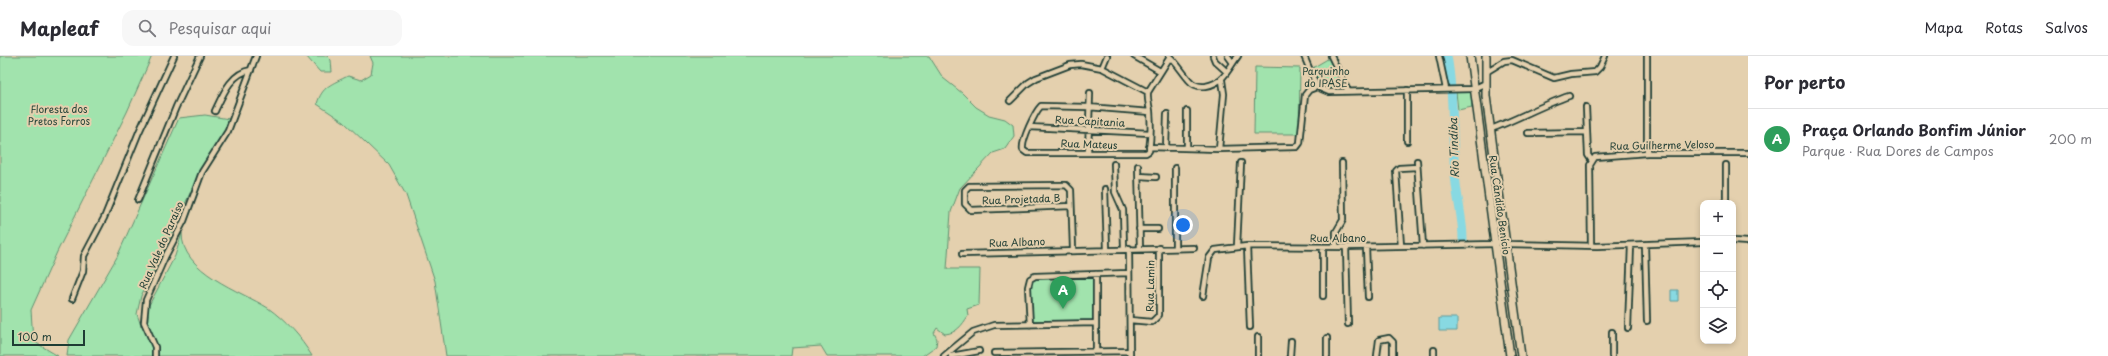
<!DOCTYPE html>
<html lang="pt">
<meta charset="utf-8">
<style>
body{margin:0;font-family:"Playpen Sans",sans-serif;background:#f7f7f7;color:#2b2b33}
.controls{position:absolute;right:12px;bottom:12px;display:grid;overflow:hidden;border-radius:8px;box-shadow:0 2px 6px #0003}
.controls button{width:36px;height:36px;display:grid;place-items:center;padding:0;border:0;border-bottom:1px solid #e1e1e2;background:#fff;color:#2b2b33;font:20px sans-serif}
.scale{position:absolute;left:12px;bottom:10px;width:73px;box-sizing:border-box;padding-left:4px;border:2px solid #1f3d34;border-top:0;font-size:11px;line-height:14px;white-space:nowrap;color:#1f3d34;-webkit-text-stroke:3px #e4d0ae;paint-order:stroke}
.you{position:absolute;left:1183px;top:169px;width:14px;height:14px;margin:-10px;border:3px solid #fff;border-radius:50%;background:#1a73e8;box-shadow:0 0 0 6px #1a73e833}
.badge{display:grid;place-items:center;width:26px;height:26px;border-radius:50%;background:#ea580c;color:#fff;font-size:13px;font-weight:700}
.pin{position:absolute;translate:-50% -33px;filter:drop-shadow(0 1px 2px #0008)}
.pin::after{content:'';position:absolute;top:21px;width:14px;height:12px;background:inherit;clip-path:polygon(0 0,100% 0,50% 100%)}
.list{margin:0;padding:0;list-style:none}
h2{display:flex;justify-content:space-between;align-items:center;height:52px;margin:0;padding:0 16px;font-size:17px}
h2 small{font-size:13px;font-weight:400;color:#7c7c81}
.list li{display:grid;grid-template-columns:26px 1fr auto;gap:12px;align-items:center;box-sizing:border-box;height:60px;padding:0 16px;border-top:1px solid #e1e1e2}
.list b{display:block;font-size:15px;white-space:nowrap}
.list p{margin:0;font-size:13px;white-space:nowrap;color:#7c7c81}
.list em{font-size:13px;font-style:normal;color:#7c7c81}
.icon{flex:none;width:22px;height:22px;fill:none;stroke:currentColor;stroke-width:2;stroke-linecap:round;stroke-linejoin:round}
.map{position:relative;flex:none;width:1748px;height:300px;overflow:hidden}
header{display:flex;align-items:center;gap:24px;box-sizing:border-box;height:56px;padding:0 20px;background:#fff;border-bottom:1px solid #e1e1e2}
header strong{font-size:19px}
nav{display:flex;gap:22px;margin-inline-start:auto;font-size:14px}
.search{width:280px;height:36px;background:#f7f7f7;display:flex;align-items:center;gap:10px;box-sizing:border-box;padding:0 14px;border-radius:12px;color:#7c7c81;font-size:15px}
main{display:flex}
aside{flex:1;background:#fff}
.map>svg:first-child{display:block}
.green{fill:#a1e3ad;stroke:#609070}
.water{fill:#88d9e2;stroke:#5e9b9c}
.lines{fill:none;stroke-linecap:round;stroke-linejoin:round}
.river{stroke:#88d9e2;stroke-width:9}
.minor-casing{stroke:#1f3d34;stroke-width:8}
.primary-casing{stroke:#1f3d34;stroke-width:10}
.minor{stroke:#e4d0ae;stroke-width:4.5}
.primary{stroke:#e4d0ae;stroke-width:7}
.labels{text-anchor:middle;stroke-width:4;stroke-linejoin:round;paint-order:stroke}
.park-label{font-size:10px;fill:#26453a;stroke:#e4d0ae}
.street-label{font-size:10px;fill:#1f3d34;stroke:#e4d0ae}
.water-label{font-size:11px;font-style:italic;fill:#24453d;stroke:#e4d0ae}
</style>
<header>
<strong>Mapleaf</strong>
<div class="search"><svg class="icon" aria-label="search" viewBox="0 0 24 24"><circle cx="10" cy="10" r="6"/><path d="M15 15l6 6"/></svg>Pesquisar aqui</div>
<nav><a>Mapa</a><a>Rotas</a><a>Salvos</a></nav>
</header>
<main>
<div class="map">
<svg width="1748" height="300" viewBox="0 0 1748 300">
<rect width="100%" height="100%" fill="#e4d0ae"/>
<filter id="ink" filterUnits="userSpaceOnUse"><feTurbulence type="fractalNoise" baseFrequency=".025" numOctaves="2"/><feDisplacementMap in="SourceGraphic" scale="8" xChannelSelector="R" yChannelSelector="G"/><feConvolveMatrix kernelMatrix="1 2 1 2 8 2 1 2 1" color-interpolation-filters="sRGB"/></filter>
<g filter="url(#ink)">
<path class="green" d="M0 0H152L127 56 57 196 31 254 33 285 58 300H0Z
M306 0H327L331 4 332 16H320Z
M370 0H929L943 22 962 37 976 51 989 59 1005 63 1013 69 1014 80 1005 93 993 97 960 132 951 156 947 213H980L979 249 967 253 968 260C962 269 957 277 945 278L937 272 934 277 937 283 936 290 922 300H827L821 290 792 292 791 300H446L435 225 406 139 389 109 344 66 317 48C322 30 332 28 348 20L361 24 371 18 373 7Z
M1331 1 1341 28 1339 34 1327 35 1317 31 1309 18 1315 14 1314 11Z
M1255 11 1300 12 1299 78H1254Z
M1456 36H1471L1472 51 1458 54Z
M205 59 229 63 223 79 202 111 168 185 141 240 137 258 141 270 147 253 175 200 182 177C181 216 241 235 268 252 285 264 301 282 312 300H67L69 284 117 201 179 62Z
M1096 218V265H1031L1030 228 1032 219Z"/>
<path class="water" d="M1671 234H1678V245H1671Z
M1439 262H1457V275H1439Z"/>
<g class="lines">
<path class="river" d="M1447 0C1455 42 1451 86 1456 128 1458 147 1463 164 1463 183"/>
<g class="minor-casing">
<path id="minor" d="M1134 0 1160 15
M1169 0C1177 7 1182 16 1189 24 1193 29 1199 31 1206 30 1224 27 1228 13 1238 0
M1213 0 1215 5 1227 16
M1228 0 1233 7
M1304 0 1317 31 1329 36 1473 33 1486 27
M1331 0 1348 35
M1439 0 1446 33
M1102 12 1107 0
M1486 16 1504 5 1512 4 1554 22 1571 18 1595 16 1600 11 1605 0
M1407 34V85
M1010 45 1028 27 1036 22 1070 9 1081 8 1102 12 1148 36
M1586 51 1588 99 1592 105
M215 55C223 38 231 17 251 14
M1150 56 1088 51 1041 50C1035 56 1021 85 1023 94L1027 97H1146L1149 95C1151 82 1151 68 1150 55 1149 48 1147 43 1148 36L1170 1
M1029 71 1150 77
M1491 73C1518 63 1542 49 1569 40
M1528 77 1585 76
M1149 91 1219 93 1297 91 1300 87 1305 39 1309 34 1317 31
M1166 92 1167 58
M1187 92V55
M1219 93 1224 38 1222 24
M1088 96 1090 37
M1647 97V0
M1417 105 1423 190
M1114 108 1115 136 1123 154 1124 192
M1726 109V147
M1138 110 1140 193
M1139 120 1156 121
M1105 133 1107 193
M138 144 176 51 200 0
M1071 150 971 154 965 148V134L969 130 1066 129 1071 134 1073 193
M1139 173H1158
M1733 185 1748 186
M1507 188 1597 190 1703 186
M1645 189 1647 265
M1237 190 1241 107
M1247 190 1250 271
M1401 190 1396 115 1399 112 1417 111
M1591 190 1590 109 1595 101 1647 97H1748
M1336 191V176L1343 164 1342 107
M1346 191 1348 268
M1366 191 1368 241
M1129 192 1130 300
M1175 192V112
M962 198 1194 192
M1096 218V295
M1203 240 1209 202 1215 194 1247 190 1346 191 1496 188 1505 182
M1323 240V191
M72 243 83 215 84 200 104 162 139 76 174 0
M1130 264 1152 266 1159 259V192
M1030 269 1028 231 1030 223 1035 220 1129 217
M1628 272 1631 189
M1434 294V300
M994 297 1130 295
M155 300V291L144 266 146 244 165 201 184 165 202 116 228 75 256 0
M944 300 973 276 994 269 1096 267
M951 300 979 295
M1258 300V281
M1290 300 1291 285
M1327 300V282
M1377 300 1379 284 1389 282 1393 286V300
M1612 300V276"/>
</g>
<g class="primary-casing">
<path id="primary" d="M1470 0 1510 300
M1486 0V40L1521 300"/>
</g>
<use href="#minor" class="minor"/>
<use href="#primary" class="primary"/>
</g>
</g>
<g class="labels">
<g class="park-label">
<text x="1326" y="19">Parquinho<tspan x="1326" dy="12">do IPASE</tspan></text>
<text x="59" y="57">Floresta dos<tspan x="59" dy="12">Pretos Forros</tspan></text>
</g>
<g class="street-label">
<text transform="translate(1090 65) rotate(3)" y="4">Rua Capitania</text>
<text transform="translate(1089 88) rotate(2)" y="4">Rua Mateus</text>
<text transform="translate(1662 89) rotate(-1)" y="4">Rua Guilherme Veloso</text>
<text transform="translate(1021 143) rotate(-2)" y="4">Rua Projetada B</text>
<text transform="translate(1500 149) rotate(82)" y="4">Rua Cândido Benício</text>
<text x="1338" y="186">Rua Albano</text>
<text transform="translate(1017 186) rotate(-2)" y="4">Rua Albano</text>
<text transform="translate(161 189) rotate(-66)" y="4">Rua Vale do Paraíso</text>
<text transform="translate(1150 230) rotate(-89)" y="4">Rua Lamin</text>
</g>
<g class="water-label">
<text transform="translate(1454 92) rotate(-92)" y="4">Rio Tindiba</text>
</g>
</g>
</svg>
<div class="controls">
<button>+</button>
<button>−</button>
<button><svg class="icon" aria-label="locate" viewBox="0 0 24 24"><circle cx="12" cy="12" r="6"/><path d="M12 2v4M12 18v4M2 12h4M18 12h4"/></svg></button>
<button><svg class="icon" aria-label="layers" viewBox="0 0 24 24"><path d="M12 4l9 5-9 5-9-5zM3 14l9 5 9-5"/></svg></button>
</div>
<div class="scale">100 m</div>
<div class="you"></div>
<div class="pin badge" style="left:1063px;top:253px;background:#2e9e5b">A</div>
</div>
<aside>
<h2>Por perto<small></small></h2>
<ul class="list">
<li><span class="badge" style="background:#2e9e5b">A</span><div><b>Praça Orlando Bonfim Júnior</b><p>Parque · Rua Dores de Campos</p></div><em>200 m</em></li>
</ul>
</aside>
</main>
